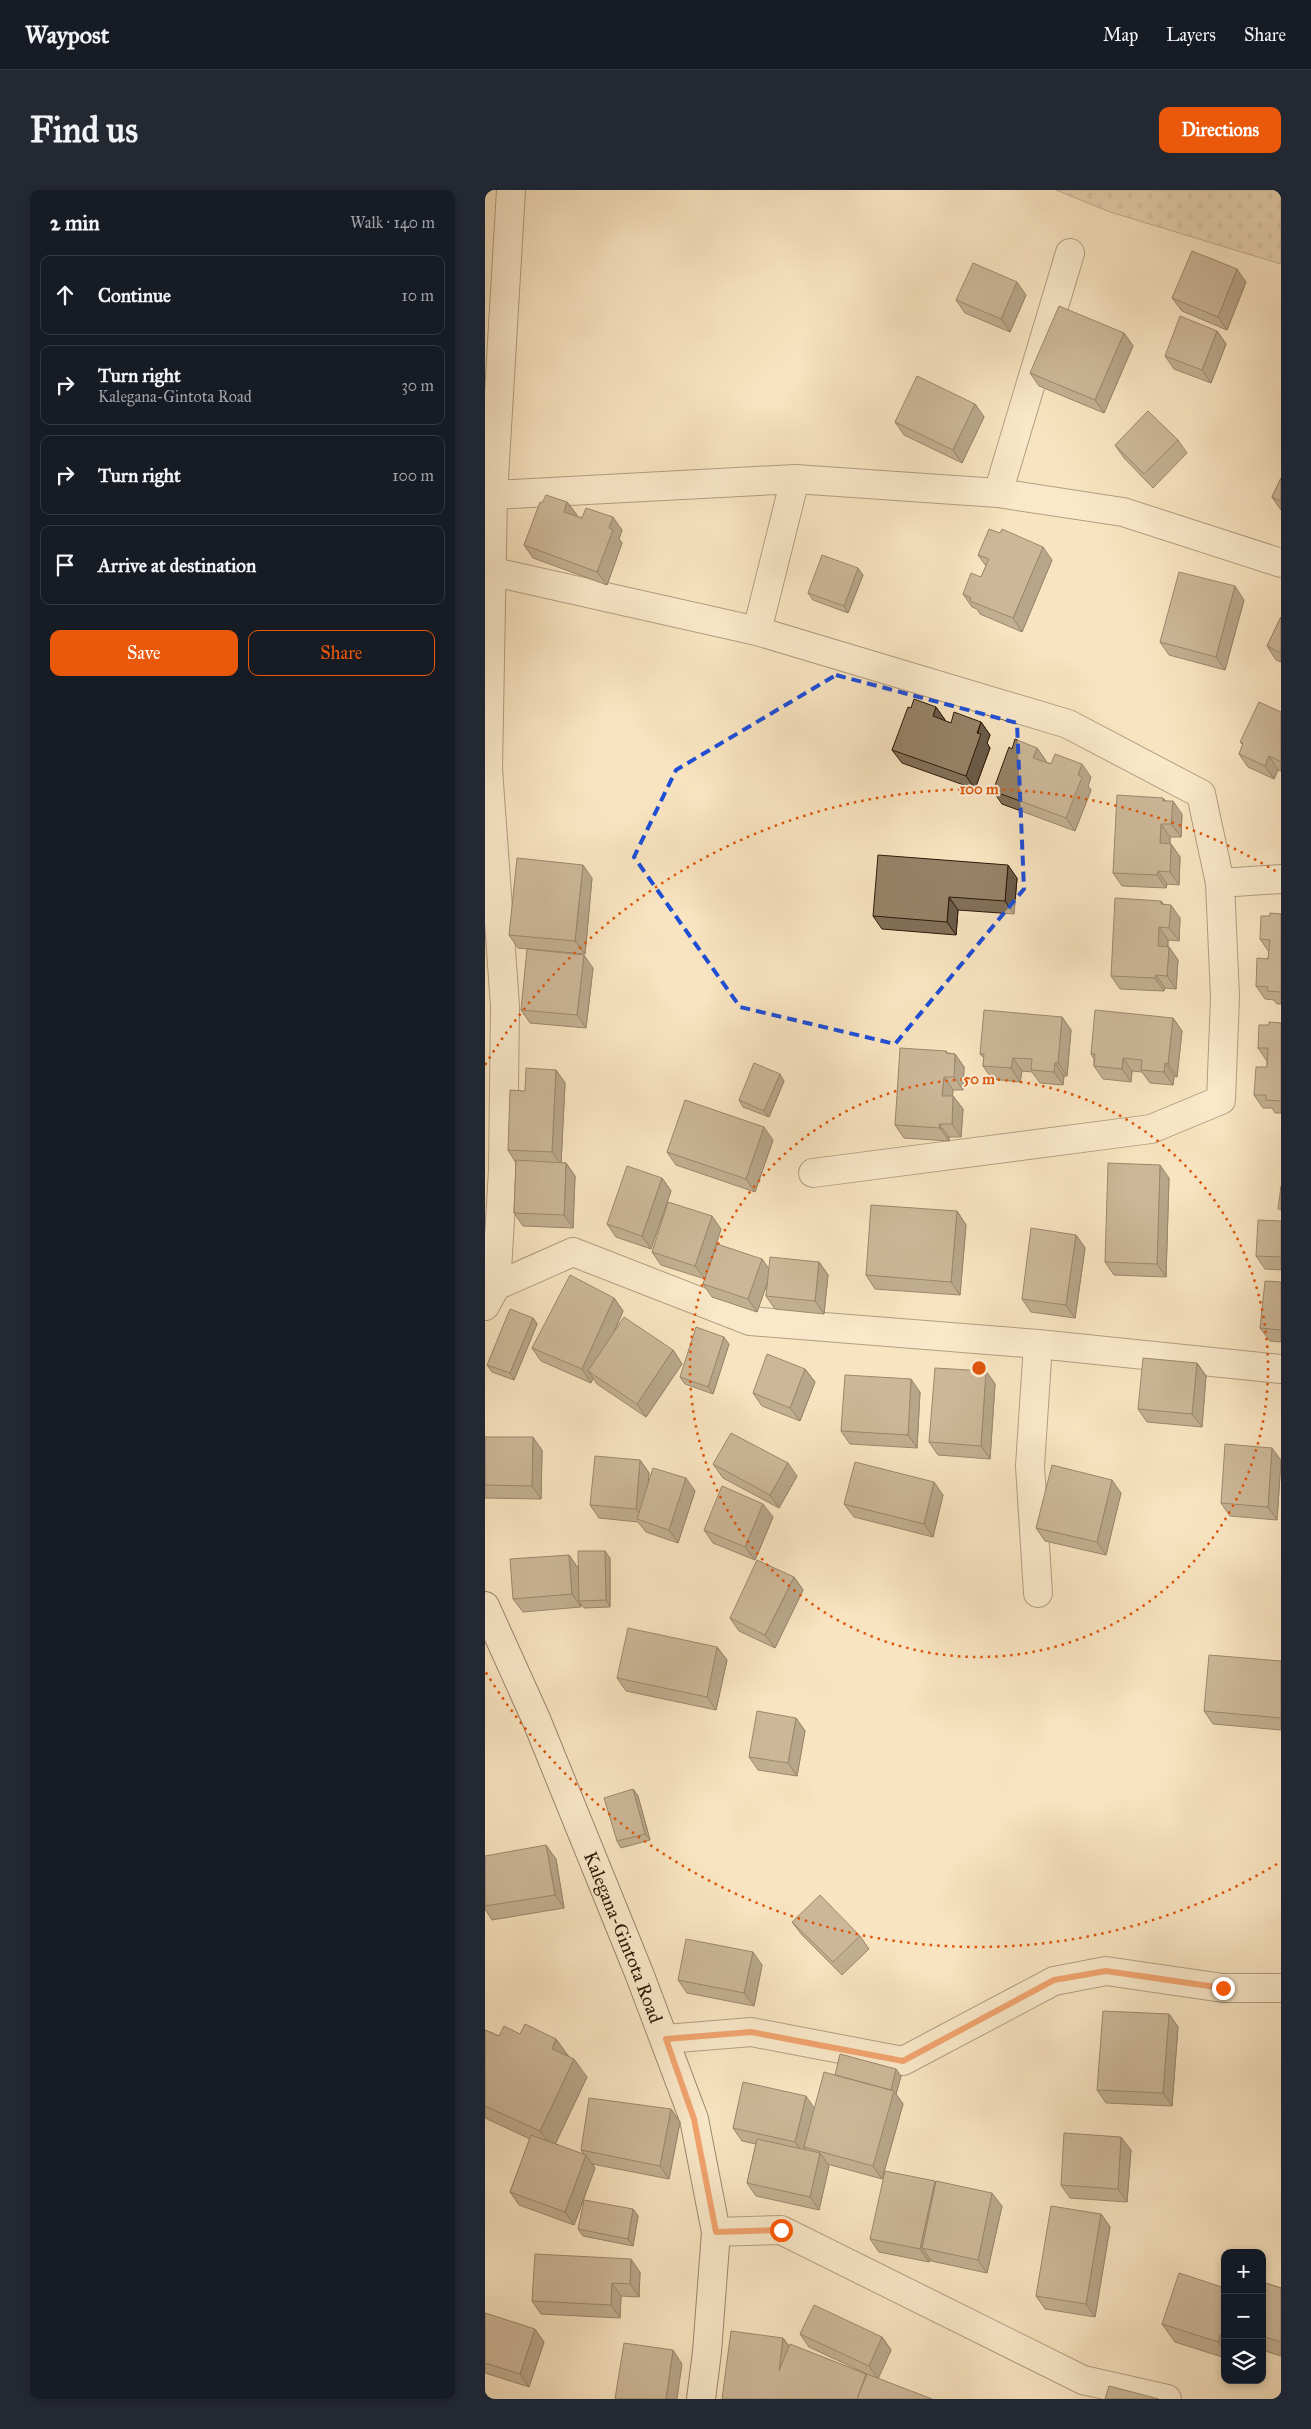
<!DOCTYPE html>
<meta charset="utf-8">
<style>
body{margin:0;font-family:"IM FELL Great Primer",serif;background:#242831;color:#f1f3f6}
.controls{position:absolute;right:15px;bottom:15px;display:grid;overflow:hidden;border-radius:10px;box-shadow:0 2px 8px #0003}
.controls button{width:45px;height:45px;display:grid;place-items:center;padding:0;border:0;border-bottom:1px solid #363941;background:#171b24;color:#f1f3f6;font:25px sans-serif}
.stop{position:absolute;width:15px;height:15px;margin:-11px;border:4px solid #ea580c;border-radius:50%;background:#fff}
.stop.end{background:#ea580c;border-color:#fff;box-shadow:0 1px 5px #0008}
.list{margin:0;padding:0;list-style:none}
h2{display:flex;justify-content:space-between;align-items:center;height:65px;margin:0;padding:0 20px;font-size:21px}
h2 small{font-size:16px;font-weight:400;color:#9ea1a6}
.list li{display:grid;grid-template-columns:32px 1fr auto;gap:15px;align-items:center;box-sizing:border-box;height:80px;margin:0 10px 10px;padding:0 10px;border:1px solid #363941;border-radius:10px}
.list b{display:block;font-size:19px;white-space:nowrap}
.list p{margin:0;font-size:16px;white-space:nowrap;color:#9ea1a6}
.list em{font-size:16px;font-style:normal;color:#9ea1a6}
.actions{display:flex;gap:10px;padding:15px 20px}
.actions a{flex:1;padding:11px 0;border:1px solid #ea580c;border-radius:10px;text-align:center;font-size:18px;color:#ea580c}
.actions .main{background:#ea580c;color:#fff}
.icon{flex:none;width:28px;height:28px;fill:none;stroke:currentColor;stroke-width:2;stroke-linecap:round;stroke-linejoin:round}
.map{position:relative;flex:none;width:796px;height:2209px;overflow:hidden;border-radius:10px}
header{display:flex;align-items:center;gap:30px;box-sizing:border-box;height:70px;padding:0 25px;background:#171b24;border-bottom:1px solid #363941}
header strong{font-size:24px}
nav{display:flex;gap:28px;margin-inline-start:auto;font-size:18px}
.intro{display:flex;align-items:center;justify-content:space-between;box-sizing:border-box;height:120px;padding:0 30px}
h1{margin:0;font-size:35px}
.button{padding:12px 22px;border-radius:10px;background:#ea580c;color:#fff;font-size:18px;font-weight:700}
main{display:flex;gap:30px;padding:0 30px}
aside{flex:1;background:#171b24;border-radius:10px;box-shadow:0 2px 8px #0003}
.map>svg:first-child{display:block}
.cemetery{fill:url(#cemetery-stones);stroke:#816c54}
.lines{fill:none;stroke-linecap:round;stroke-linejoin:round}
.street-casing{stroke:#604a36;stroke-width:30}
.secondary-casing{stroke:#2d1708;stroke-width:30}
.street{stroke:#faedd6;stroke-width:28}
.secondary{stroke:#faedd6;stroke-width:28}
.wall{fill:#827059;stroke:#2d1708}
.shaded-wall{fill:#6a5b49;stroke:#2d1708}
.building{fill:#978268;stroke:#2d1708}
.route{stroke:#ea580c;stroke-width:6}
.marked{fill:none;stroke:#1d4ed8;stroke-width:4;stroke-dasharray:10 6;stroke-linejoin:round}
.ring{fill:none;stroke:#df560c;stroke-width:2.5;stroke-dasharray:2.5 5}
.labels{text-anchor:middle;stroke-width:4;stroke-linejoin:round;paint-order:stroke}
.street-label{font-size:19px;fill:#2d1708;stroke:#faedd6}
.centre{fill:#df560c;stroke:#faedd6;stroke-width:2.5}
.ring-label{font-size:15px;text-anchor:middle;font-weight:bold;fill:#df560c;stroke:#faedd6;stroke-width:4;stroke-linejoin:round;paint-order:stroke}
</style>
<header>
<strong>Waypost</strong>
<nav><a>Map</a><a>Layers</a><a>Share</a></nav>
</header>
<div class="intro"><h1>Find us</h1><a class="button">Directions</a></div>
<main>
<aside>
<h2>2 min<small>Walk · 140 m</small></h2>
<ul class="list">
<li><svg class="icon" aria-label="ahead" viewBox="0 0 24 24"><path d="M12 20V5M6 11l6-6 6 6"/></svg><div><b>Continue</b></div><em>10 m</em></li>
<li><svg class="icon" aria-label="right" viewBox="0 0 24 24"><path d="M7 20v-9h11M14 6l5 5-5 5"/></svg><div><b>Turn right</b><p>Kalegana-Gintota Road</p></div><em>30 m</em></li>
<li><svg class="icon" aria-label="right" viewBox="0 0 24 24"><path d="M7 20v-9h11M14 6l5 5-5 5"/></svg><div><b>Turn right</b></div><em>100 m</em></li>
<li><svg class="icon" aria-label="arrive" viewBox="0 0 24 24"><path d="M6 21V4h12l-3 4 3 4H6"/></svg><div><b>Arrive at destination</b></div></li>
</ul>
<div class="actions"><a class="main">Save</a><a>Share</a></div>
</aside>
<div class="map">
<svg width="796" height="2209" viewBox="0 0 796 2209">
<defs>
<pattern id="cemetery-stones" width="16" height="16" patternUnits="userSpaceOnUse" patternTransform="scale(1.25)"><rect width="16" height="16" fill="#d5c1a1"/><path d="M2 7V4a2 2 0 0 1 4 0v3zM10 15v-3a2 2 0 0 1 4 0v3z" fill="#b7a589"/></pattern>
</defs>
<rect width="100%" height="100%" fill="#f8e4c0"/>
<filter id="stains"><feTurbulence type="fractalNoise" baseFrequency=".004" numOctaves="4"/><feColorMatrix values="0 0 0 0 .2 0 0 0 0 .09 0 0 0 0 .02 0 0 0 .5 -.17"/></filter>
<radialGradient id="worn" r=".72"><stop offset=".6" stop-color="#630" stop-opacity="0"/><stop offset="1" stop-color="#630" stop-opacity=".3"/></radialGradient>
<path class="cemetery" d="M571 0H796V74L625 22Z"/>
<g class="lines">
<g class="street-casing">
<path id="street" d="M513 303 585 63
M8 305 310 289 513 303 638 322 796 373
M0 380 272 441 583 534 716 604 735 693 796 689
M272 441 310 289
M328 983 666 939 736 910 740 807 735 693
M11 1096 88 1062 265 1131 553 1154 796 1179
M0 1116 11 1096 18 981 20 816 3 579 8 305 26 0
M553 1403 545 1276 553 1154
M181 1849 266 1842 418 1871 569 1791 621 1781 738 1798H796
M231 2042 296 2040 598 2190 682 2209"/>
</g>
<g class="secondary-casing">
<g id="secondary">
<path id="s1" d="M0 1416 51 1529 154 1783 209 1929 231 2042 222 2162 216 2209"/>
</g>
</g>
<use href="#street" class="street"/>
<use href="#secondary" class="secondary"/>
</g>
<path class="wall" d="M761 92 742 140 697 121 687 108Z
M541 105 525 142 480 123 471 110Z
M732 141 741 154 726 193 689 179 680 166Z
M639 143 648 156 619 223 554 196 545 183Z
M490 214 499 227 477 273 419 245 410 232Z
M693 250 702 263 668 298 639 268 630 255Z
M796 288V320L787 307Z
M82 312 92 325 91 326 137 340 134 349 137 353 122 395 48 368 39 355 57 313Z
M493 365 567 370 537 442 495 424 492 419 487 417 478 404 496 387 501 376Z
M378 385 363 423 328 410 323 403Z
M759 410 740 480 684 465 675 452Z
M796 427V472L791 470 782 456Z
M451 517 460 530V531L466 533 496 532 505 545 502 553 505 558 490 599 417 573 407 560 426 518Z
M796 522V581L793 580 789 589 763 577 754 564 758 555 755 552Z
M552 558 561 571V572L606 587 603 596 606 600 590 641 517 614 508 601 527 559Z
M678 608 681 611 697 624 696 647H685V654H686L695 667 694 695 682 694 681 698 637 696 628 683Z
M107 688 100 764 33 758 24 745Z
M532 688 529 724 473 720 471 745 397 739 388 726Z
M676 711 679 715 695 728 694 751 683 750V757H684L693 770 691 799 680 798 679 801 635 799 626 786Z
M796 724V814H792L789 810 780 809 771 796 783 769 784 762 775 749 785 726Z
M108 778 101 838 45 833 36 820Z
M577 827 586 840 582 886H579L578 895 555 893 547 882 537 881 535 892 507 889 498 876 499 868 495 864Z
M688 828 697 841 692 887 689 886 688 895 665 893 657 882 647 881 646 892 618 889 609 876V869L606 864Z
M796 833V923H790L787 918H778L769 905 782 877V871L773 858 784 835Z
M463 863 470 864 479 877 478 900H468L467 906H468L478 919 476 947H464V951L419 948 410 935Z
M71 880 80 893 76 973H81L90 986 88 1038 38 1036 29 1023 31 973 23 960 40 901Z
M299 891 284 927 258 917 254 910Z
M288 950 270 1002 191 975 182 962Z
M177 988 186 1001 166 1059 131 1047 122 1034Z
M684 988 681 1087 629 1085 620 1072Z
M472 1021 481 1035 475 1105 390 1099 381 1085Z
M796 1031V1080L780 1079 771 1066Z
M236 1039 221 1085 277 1069 284 1079 334 1072 343 1085 339 1124 290 1119 281 1106 283 1091 272 1122 227 1107 218 1094 220 1089 176 1075 167 1062Z
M591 1045 600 1058 590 1128 546 1122 537 1109Z
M796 1092V1152L785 1151 775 1138Z
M129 1108 138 1121 129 1143 188 1160 197 1174 161 1227 112 1194 108 1188 106 1193 56 1171 47 1158Z
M48 1128 52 1134 29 1190 7 1182 2 1175Z
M244 1154 228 1204 200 1194 195 1187Z
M712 1173 721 1186 717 1237 662 1232 653 1219Z
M320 1179 330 1192 315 1231 277 1216 268 1203Z
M501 1181 510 1194 505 1269 453 1265 444 1252Z
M435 1202 432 1258 365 1254 356 1241Z
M0 1247 57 1260 56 1309 0 1308Z
M155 1270 164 1283 163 1294 210 1301 193 1353 161 1342 153 1332 114 1328 105 1315Z
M796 1270 792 1330 745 1326 736 1313Z
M228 1274 312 1286 294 1318 238 1288Z
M636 1303 621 1365 560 1351 551 1338Z
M458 1305 448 1347 369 1327 359 1314Z
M288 1327 270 1370 228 1353 219 1340Z
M84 1365 93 1378 94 1391 125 1368V1417L99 1418 95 1413 96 1417 38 1422 28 1409Z
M309 1387 318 1400 290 1458 254 1441 245 1428Z
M232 1457 242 1470 231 1520 141 1501 132 1488Z
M796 1471V1540L728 1534 719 1521Z
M311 1528 320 1541 312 1586 273 1580 264 1567Z
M148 1599 153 1606 165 1650 136 1658 132 1651Z
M71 1669 79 1718 7 1730 0 1719V1716Z
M307 1732 375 1746 384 1759 357 1785 317 1745Z
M277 1775 269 1816 202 1803 193 1790Z
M684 1824 693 1837 687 1916 621 1913 612 1900Z
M0 1840 14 1846 35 1844 71 1849 84 1867 102 1887 70 1954 99 1965 96 1960 186 1919 195 1932 184 1989 107 1974 110 1978 89 2035 34 2015 25 2002 45 1949 0 1928Z
M350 1885 416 1886 411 1904 418 1914 397 1989 342 1974 344 1976 334 2020 271 2006 262 1993 271 1954 257 1951 248 1938 329 1918Z
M646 1960 642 2012 585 2008 576 1995Z
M451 1993 517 2016 502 2083 446 2071 445 2069 444 2072 394 2062 385 2049Z
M148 2019 153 2026 148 2056 98 2046 93 2039Z
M616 2024 625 2037 610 2127 560 2119 551 2106Z
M155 2082 154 2107 136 2106 135 2128 56 2124 47 2111Z
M777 2092 796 2098V2166L777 2160Z
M740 2098V2168L690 2152 677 2134Z
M0 2123 59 2152 44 2197 0 2183Z
M315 2144 397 2147 406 2160 393 2188 237 2209 298 2148 304 2156 381 2184H382L324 2157Z"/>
<path class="shaded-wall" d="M752 79 761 92 742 140 733 127Z
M532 92 541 105 525 142 516 129Z
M732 141 741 154 726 193 717 180Z
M639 143 648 156 619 223 610 210Z
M490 214 499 227 477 273 468 260Z
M82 312 92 325 88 335 79 322Z
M128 327 137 340 134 349 137 353 122 395 112 382 124 338Z
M558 357 567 370 537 442 528 428Z
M373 378 378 385 363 423 359 416Z
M750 396 759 410 740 480 731 467Z
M451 517 460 530 457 539 448 526Z
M496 532 505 545 502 553 505 558 490 599 481 586Z
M552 558 561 571 557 581 548 568Z
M784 566 793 580 789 589 780 576Z
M597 574 606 587 603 596 606 600 590 641 581 628 593 585Z
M678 608 687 620 688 611 697 624 696 647 686 634 678 611Z
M676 634 685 647 684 666 675 653Z
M686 654 695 667 694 695 685 682Z
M98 675 107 688 100 764 90 751Z
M523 675 532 688 529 724 520 711Z
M673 681 682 694 681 698 672 685Z
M464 707 473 720 471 745 462 732Z
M676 711 685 724 686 715 695 728 694 751 684 738 676 714Z
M674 737 683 750 682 770 673 756Z
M684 757 693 770 691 799 682 786Z
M99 765 108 778 101 838 92 825Z
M671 785 680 798 679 801 670 788Z
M577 827 586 840 582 886 573 873Z
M688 828 697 841 692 887 683 874Z
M461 861 470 873V864L479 877 478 900 469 887 461 863Z
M528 868 537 881 535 892 526 878Z
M638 868 647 881 646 892 637 879Z
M570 873 579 886 578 895 569 882Z
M680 873 689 886 688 895 679 882Z
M71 880 80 893 76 975 67 962Z
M295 884 299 891 284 927 279 921Z
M459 887 468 900 467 919 457 906Z
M468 906 478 919 476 947 467 934Z
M454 934 464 947V951L455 938Z
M279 937 288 950 270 1002 261 989Z
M81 973 90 986 88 1038 79 1025Z
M675 975 684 988 681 1087 672 1074Z
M177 988 186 1001 166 1059 157 1046Z
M472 1021 481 1035 475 1105 466 1092Z
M227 1026 236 1039 220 1089 210 1076Z
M591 1045 600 1058 590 1128 581 1115Z
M277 1069 286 1082 272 1122 263 1109Z
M334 1072 343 1085 339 1124 330 1111Z
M129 1108 138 1121 110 1185 103 1181 108 1188 106 1193 97 1179Z
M48 1128 52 1134 29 1190 25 1183Z
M239 1147 244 1154 228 1204 223 1197Z
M188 1160 197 1174 161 1227 152 1214Z
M712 1173 721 1186 717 1237 707 1224Z
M320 1179 330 1192 315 1231 305 1218Z
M501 1181 510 1194 505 1269 496 1256Z
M426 1189 435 1202 432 1258 423 1245Z
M48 1247 57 1260 56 1309 47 1296Z
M787 1258 796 1270 792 1330 783 1317Z
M155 1270 164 1283 160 1332 151 1319Z
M303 1273 312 1286 294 1318 285 1305Z
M201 1288 210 1301 193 1353 184 1340Z
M627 1290 636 1303 621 1365 612 1352Z
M449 1292 458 1305 448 1347 439 1334Z
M278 1314 288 1327 270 1370 260 1357Z
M120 1361 125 1368V1417L121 1410Z
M84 1365 93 1378 95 1411H94L95 1413 96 1417 87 1404Z
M309 1387 318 1400 290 1458 280 1445Z
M232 1457 242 1470 231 1520 222 1507Z
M311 1528 320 1541 312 1586 303 1573Z
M148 1599 153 1606 165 1650 160 1644Z
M61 1655 71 1669 79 1718 70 1705Z
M268 1762 277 1775 269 1816 259 1803Z
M684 1824 693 1837 687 1916 678 1903Z
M71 1849 84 1867 67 1859Z
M89 1869 102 1887 68 1959 55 1941Z
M411 1879 416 1886 411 1904 418 1914 397 1989 388 1976 406 1900Z
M321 1906 330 1919 319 1957 320 1959 319 1965 310 1952Z
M186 1919 195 1932 184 1989 175 1976Z
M636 1947 646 1960 642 2012 633 1999Z
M335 1963 344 1976 334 2020 325 2007Z
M101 1965 110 1978 89 2035 80 2022Z
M450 1991 459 2004 437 2058 445 2069 444 2072 435 2059Z
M507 2003 517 2016 502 2083 493 2070Z
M148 2019 153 2026 148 2056 143 2049Z
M616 2024 625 2037 610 2127 601 2114Z
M146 2069 155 2082 154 2107 145 2094Z
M127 2093 136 2106 135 2128 126 2115Z
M740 2133V2161L733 2152Z
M50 2139 59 2152 44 2197 35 2184Z
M397 2147 406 2160 393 2189 384 2176Z
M298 2148 307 2161 294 2181Z
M188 2160 197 2174 192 2209H181Z"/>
<path class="building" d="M707 61 752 79 733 127 687 108Z
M488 73 532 92 516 129 471 110Z
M574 116 639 143 610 210 545 183Z
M695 126 732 141 717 180 680 166Z
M432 186 490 214 468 260 410 232Z
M663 221 693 250 659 284 630 255Z
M796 288V311L787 307Z
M61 305 82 312 79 322 97 328 101 318 128 327 124 338 128 340 112 382 39 355 55 312 57 313Z
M504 339 515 343 517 339 558 357 528 428 485 411 486 408 478 404 486 383 496 387 504 369 493 365Z
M337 365 373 378 359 416 323 403Z
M694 382 750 396 731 467 675 452Z
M796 427V463L782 456Z
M429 509 451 517 448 526 466 533 469 522 496 532 492 543 496 544 481 586 407 560 423 517 426 518Z
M774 512 796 522V572L784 566 780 576 754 564 758 553 755 552Z
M530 549 552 558 548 568 566 574 570 564 597 574 593 585 597 587 581 628 508 601 524 557 527 559Z
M632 605 678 608V611H688L686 634H676L675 653 686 654 685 682 673 681 672 685 628 683Z
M393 665 523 675 520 711 464 707 462 732 388 726Z
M32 668 98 675 90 751 24 745Z
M630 708 676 711V714L686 715 684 738 674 737 673 756 684 757 682 786 671 785 670 788 626 786Z
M785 723 796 724V802L782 801 783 797 771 796 772 768 783 769 785 750 775 749 776 726H785Z
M42 759 99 765 92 825 36 820Z
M499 820 577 827 573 873H570L569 882 546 880 547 869 528 868 526 878 498 876 499 864H495Z
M610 820 688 828 683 874 680 873 679 882 656 880 657 870 638 868 637 879 609 876 610 864H606Z
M784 832 796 833V911L781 910V905H769L771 877H782L783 858H773L774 835H784Z
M415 858 461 861V863L470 864 469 887H459L457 906H468L467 934H454L455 938 410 935Z
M269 873 295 884 279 921 254 910Z
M41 878 71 880 67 962 23 960 25 900 40 901Z
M200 910 279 937 261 989 182 962Z
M31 970 81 973 79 1025 29 1023Z
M623 973 675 975 672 1074 620 1072Z
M142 976 177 988 157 1046 122 1034Z
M796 996V1020L793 1019Z
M183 1012 227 1026 210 1076 167 1062Z
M386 1015 472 1021 466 1092 381 1085Z
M773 1030 796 1031V1067L771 1066Z
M546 1038 591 1045 581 1115 537 1109Z
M232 1054 277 1069 263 1109 218 1094Z
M285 1067 334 1072 330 1111 281 1106Z
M85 1085 129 1108 97 1179 47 1158Z
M780 1091 796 1092V1140L775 1138Z
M25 1119 48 1128 25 1183 2 1175Z
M139 1127 188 1160 152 1214 103 1181Z
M211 1137 239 1147 223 1197 195 1187Z
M282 1164 320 1179 305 1218 268 1203Z
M658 1168 712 1173 707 1224 653 1219Z
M450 1178 501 1181 496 1256 444 1252Z
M360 1185 426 1189 423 1245 356 1241Z
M246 1243 303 1273 285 1305 228 1274Z
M0 1247H48L47 1296 0 1295Z
M740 1254 787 1258 783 1317 736 1313Z
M110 1266 155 1270 151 1319 105 1315Z
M370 1272 449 1292 439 1334 359 1314Z
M567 1275 627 1290 612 1352 551 1338Z
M168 1278 201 1288 184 1340 152 1329Z
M237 1296 278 1314 260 1357 219 1340Z
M93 1361H120L121 1410 94 1411Z
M84 1365 87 1404 28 1409 25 1369Z
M272 1370 309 1387 280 1445 245 1428Z
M143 1438 232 1457 222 1507 132 1488Z
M724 1465 796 1471V1528L719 1521Z
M272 1521 311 1528 303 1573 264 1567Z
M148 1599 160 1644 132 1651 119 1608Z
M61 1655 70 1705 0 1716V1666Z
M335 1705 375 1746 348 1772 307 1732Z
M201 1749 268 1762 259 1803 193 1790Z
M618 1821 684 1824 678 1903 612 1900Z
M40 1834 71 1849 67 1859 89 1869 55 1941 0 1916V1840L14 1846 19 1836 35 1844Z
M355 1864 411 1879 406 1900 350 1885Z
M339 1882 409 1901 388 1976 319 1957Z
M258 1892 321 1906 310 1952 248 1938Z
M104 1908 186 1919 175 1976 96 1960Z
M579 1943 636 1947 633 1999 576 1995Z
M46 1945 101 1965 80 2022 25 2002Z
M272 1949 335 1963 325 2007 262 1993Z
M400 1981 450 1991 435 2059 385 2049Z
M451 1991 507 2003 493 2070 437 2058Z
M99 2010 148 2019 143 2049 93 2039Z
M566 2016 616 2024 601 2114 551 2106Z
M50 2064 146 2069 145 2094 127 2093 126 2115 47 2111Z
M694 2083 740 2098V2133L733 2152 677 2134Z
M777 2092 796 2098V2152L777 2146Z
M329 2115 397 2147 384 2176 315 2144Z
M0 2123 50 2139 35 2184 0 2173Z
M246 2141 298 2148 294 2181 305 2154 381 2184 372 2209H237Z
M139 2153 188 2160 181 2209H130Z
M382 2184 447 2209H372Z
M624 2196 674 2209H620Z"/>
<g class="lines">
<path class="route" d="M296 2040 231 2042 209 1929 181 1849 266 1842 418 1871 569 1790 621 1781 738 1798"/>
</g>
<path d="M0 0H796V2209H0ZM351 485 532 533 539 699 410 854 255 817 149 667 191 580Z" fill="#f8e4c0" fill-opacity=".55" fill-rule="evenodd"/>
<path class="marked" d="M351 485 532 533 539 699 410 854 255 817 149 667 191 580Z"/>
<g class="ring">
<circle cx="494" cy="1178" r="289"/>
<path d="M792 1674A579 579 0 0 1 0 1481M0 875A579 579 0 0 1 792 682"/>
</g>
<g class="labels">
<g class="street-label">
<text dy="7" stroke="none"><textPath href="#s1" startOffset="359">Kalegana-Gintota Road</textPath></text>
</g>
</g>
<circle cx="494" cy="1178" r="8" class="centre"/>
<g class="ring-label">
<text x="494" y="604">100 m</text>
<text x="494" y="894">50 m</text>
</g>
<rect width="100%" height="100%" filter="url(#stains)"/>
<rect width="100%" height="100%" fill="url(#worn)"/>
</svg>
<div class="controls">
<button>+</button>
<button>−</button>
<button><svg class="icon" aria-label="layers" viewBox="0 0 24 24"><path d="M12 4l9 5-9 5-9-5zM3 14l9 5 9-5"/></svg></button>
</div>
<div class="stop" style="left:296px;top:2040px"></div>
<div class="stop end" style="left:738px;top:1798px"></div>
</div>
</main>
